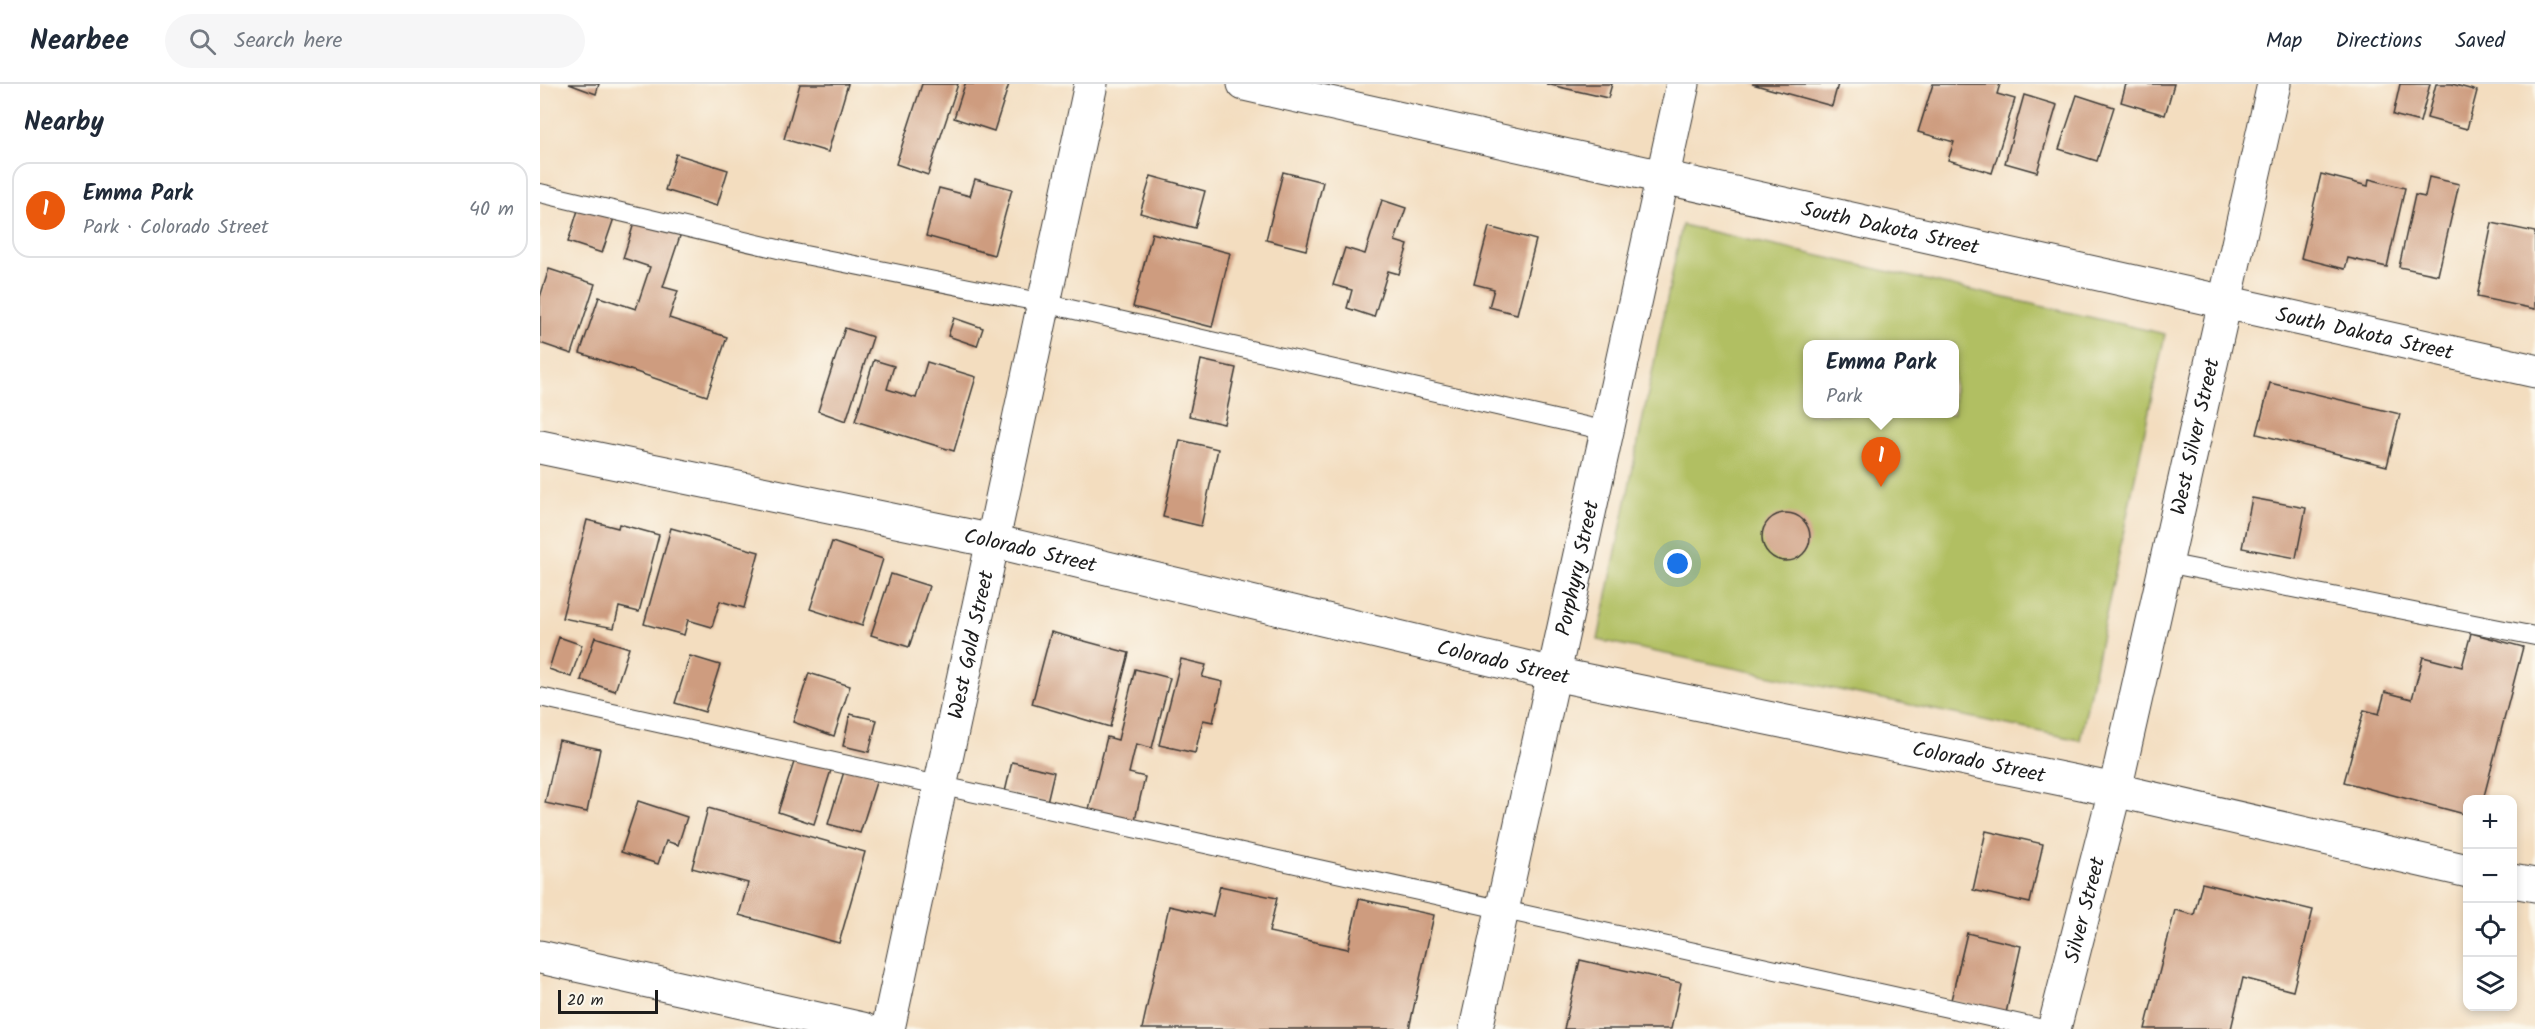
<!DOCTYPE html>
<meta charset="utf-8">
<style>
body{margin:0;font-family:Kalam,sans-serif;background:#f6f6f7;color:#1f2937}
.controls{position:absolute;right:18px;bottom:18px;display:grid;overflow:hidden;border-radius:12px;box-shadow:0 3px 9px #0003}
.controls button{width:54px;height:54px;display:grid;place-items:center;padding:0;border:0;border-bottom:2px solid #e0e1e3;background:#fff;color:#1f2937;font:30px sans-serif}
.scale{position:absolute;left:18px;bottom:15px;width:100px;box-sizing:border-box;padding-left:6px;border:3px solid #1c1c1c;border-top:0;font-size:16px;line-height:21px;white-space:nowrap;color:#1c1c1c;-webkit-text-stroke:4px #fbf7ec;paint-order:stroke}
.you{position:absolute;left:1138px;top:480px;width:21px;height:21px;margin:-15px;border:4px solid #fff;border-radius:50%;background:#1a73e8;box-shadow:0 0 0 9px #1a73e833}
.badge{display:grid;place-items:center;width:39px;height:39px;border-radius:50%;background:#ea580c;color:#fff;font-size:20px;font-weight:700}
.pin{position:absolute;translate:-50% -50px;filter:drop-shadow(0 2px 3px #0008)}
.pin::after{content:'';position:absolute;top:32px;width:21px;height:18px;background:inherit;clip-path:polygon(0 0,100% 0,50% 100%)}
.popup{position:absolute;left:1263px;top:256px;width:156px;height:78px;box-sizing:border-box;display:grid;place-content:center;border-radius:12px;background:#fff;filter:drop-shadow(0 2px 4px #0005);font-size:20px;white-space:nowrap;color:#747a83}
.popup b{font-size:22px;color:#1f2937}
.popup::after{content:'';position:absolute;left:50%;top:100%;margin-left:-12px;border:12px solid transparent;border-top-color:#fff}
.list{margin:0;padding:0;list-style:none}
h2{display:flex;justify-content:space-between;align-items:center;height:78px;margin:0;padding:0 24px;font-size:26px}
h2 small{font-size:20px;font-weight:400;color:#747a83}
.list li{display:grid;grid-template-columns:39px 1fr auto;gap:18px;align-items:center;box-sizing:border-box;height:96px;margin:0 12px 12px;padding:0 12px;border:2px solid #e0e1e3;border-radius:18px}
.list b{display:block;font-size:22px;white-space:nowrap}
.list p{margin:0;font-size:20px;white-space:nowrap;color:#747a83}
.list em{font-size:20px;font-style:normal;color:#747a83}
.icon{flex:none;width:33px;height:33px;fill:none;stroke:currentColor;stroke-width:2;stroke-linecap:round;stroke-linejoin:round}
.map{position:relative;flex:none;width:1995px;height:945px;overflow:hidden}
header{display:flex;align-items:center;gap:36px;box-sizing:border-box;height:84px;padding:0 30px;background:#fff;border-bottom:2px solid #e0e1e3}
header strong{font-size:28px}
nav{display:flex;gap:33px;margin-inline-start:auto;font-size:21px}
.search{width:420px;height:54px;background:#f6f6f7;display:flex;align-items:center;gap:15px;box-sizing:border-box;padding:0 21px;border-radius:33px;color:#747a83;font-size:22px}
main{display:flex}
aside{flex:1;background:#fff}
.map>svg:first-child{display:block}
.green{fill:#b1bf62;stroke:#666e3f;stroke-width:1.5;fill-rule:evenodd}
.building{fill:#ce9c7f}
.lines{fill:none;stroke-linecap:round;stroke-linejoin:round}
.lane-casing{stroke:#3c3934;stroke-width:20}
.street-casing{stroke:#3c3934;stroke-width:35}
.secondary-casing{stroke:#3c3934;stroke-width:35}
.lane{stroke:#fff;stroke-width:18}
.street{stroke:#fff;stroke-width:33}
.secondary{stroke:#fff;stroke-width:33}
.labels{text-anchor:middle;stroke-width:4.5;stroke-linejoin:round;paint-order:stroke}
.street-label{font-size:21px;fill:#1c1c1c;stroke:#fbf7ec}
</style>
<header>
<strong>Nearbee</strong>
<div class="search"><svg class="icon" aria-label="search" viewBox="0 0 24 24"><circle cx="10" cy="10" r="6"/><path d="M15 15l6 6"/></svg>Search here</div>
<nav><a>Map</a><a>Directions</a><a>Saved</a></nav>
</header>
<main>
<aside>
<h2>Nearby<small></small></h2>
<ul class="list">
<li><span class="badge">1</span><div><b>Emma Park</b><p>Park · Colorado Street</p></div><em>40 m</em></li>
</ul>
</aside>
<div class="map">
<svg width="1995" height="945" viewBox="0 0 1995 945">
<rect width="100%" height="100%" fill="#fbf7ec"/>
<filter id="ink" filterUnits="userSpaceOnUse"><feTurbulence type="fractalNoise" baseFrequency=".0167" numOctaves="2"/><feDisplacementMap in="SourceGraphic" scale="12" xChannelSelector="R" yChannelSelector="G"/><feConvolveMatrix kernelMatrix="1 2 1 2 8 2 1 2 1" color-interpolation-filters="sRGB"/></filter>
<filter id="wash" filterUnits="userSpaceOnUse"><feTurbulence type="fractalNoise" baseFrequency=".008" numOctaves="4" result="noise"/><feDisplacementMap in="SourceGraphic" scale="24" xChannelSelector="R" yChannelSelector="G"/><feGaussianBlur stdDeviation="1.35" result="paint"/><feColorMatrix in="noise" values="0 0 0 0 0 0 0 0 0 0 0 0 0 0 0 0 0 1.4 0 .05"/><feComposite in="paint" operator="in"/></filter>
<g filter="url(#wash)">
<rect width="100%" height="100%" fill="#f3ddbf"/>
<path class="green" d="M1142 141 1625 250 1540 656 1058 556ZM1268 260H1414V330H1268Z"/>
<g id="blocks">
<path class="building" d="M29 0H59L56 10Z
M260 0H308L288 68 244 55Z
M382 0H418L388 91 356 80Z
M425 0H469L454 47 414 34Z
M1006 0H1072L1068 14Z
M1212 0H1298L1292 22Z
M1393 0H1460L1457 10 1475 15 1452 89 1408 76 1414 58 1378 48Z
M1586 0H1634L1625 31 1581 18Z
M1860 0H1890L1880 38 1853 31Z
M1896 0H1912L1937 7 1927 45 1887 34Z
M1484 11 1517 21 1497 88 1465 79Z
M1537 11 1574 23 1557 77 1519 65Z
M136 70 188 86 177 122 125 106Z
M743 88 783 98 766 166 726 156Z
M1781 90 1828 102 1829 95 1865 104 1847 183 1808 174 1805 185 1761 174Z
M611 92 665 107 655 144 600 129Z
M1889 93 1919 100 1898 191 1859 183 1875 111 1885 113Z
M435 95 472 105 454 171 386 152 399 104 430 112Z
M842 116 866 124 855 157 868 161 859 190 848 187 834 233 807 224 812 206 793 201 805 164 825 170Z
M39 123 74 134 62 169 28 158Z
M96 133 141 149 123 203 138 207 129 234 187 253 167 312 40 269 59 213 96 225 110 183 83 174Z
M1952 139 1995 148V225L1937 213Z
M949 143 996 156 977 230 949 223 954 205 934 200Z
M612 149 690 169 672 243 593 223Z
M9 185 55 200 32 270 0 259V213Z
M414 234 443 244 437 262 408 252Z
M305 244 333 253 306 337 278 327Z
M334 276 354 282 347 305 376 314 387 278 436 293 414 367 315 337Z
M661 276 696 284 684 340 649 332Z
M1730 299 1860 330 1847 382 1717 350Z
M640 356 678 365 661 442 623 433Z
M1712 414 1766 424 1756 474 1702 464Z
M1222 453a24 24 0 1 1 48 0a24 24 0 1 1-48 0Z
M47 436 78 444 79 440 119 451 99 528 79 523 74 544 22 534Z
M131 444 219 468 204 524 180 517 172 543 148 536 144 551 104 540Z
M292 458 343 475 322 542 270 525Z
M351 490 389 502 369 563 331 551Z
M511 548 589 569 570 643 492 620Z
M1931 549 1983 563 1943 716H1928V731L1804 698 1824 626 1839 630 1845 608 1872 615 1883 573 1922 583Z
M19 553 42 561 31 593 9 585Z
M55 553 89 564 75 607 41 596Z
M150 572 180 581 165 628 135 619Z
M641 575 666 581 662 593 683 598 673 638 663 636 655 669 619 661Z
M595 585 630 594 612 664 596 660 589 689 605 693 594 740 548 729 567 653 578 656Z
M269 589 310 602 294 652 253 638Z
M310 630 337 636 329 668 303 662Z
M19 656 60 665 47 728 5 719Z
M256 672 292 683 274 740 238 728Z
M472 678 514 688 507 718 465 708Z
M306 681 338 692 320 749 288 740Z
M98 717 147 733 138 761 126 757 118 780 81 768Z
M168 724 325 768 299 859 199 831 208 799 152 784Z
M1446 747 1503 760 1490 819 1433 806Z
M1662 799 1773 826 1753 907 1703 894 1691 945H1605L1635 826 1654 831Z
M680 802 737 814 729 848 808 865 819 815 894 831 869 945H602L629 822 673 832Z
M1427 849 1481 862 1466 929 1411 916Z
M1040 876 1141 899 1131 945H1024Z"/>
</g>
</g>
<g filter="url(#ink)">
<use href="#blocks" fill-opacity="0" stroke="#3c3934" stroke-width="1.5"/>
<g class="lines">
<g class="lane-casing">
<path id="lane" d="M0 109 255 169 504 219 1067 347
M1626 479 1995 552
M0 613 1503 945"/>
</g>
<g class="street-casing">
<g id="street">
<path id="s1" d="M704 0 1995 287"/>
<path id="s2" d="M0 363 453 457 1014 590 1575 706 1928 787"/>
<path d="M1972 797 1995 801"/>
<path id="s3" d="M348 945 551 0"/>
<path id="s4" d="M936 945 1143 0"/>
<path id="s5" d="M1514 945 1575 706 1734 0"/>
</g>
</g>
<g class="secondary-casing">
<path id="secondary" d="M0 873 323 945"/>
</g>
<use href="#lane" class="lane"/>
<use href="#street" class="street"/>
<use href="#secondary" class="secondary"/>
</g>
</g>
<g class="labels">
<g class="street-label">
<text dy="7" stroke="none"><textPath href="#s1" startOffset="662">South Dakota Street</textPath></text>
<text dy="7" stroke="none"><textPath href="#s1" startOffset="1148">South Dakota Street</textPath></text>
<text dy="7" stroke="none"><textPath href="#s5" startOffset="609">West Silver Street</textPath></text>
<text dy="7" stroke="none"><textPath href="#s2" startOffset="501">Colorado Street</textPath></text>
<text dy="7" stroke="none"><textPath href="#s4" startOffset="472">Porphyry Street</textPath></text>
<text dy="7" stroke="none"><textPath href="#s3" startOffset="393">West Gold Street</textPath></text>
<text dy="7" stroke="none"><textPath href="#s2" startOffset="987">Colorado Street</textPath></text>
<text dy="7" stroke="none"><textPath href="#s2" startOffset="1473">Colorado Street</textPath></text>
<text dy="7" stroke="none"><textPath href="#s5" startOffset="123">Silver Street</textPath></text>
</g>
</g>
</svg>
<div class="controls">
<button>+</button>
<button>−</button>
<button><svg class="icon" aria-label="locate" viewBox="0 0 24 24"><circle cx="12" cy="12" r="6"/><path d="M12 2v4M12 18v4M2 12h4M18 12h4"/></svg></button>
<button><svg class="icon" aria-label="layers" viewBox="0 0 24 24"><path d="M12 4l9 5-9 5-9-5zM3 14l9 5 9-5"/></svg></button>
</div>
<div class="scale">20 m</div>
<div class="you"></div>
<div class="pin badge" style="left:1341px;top:403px">1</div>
<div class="popup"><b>Emma Park</b>Park</div>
</div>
</main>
